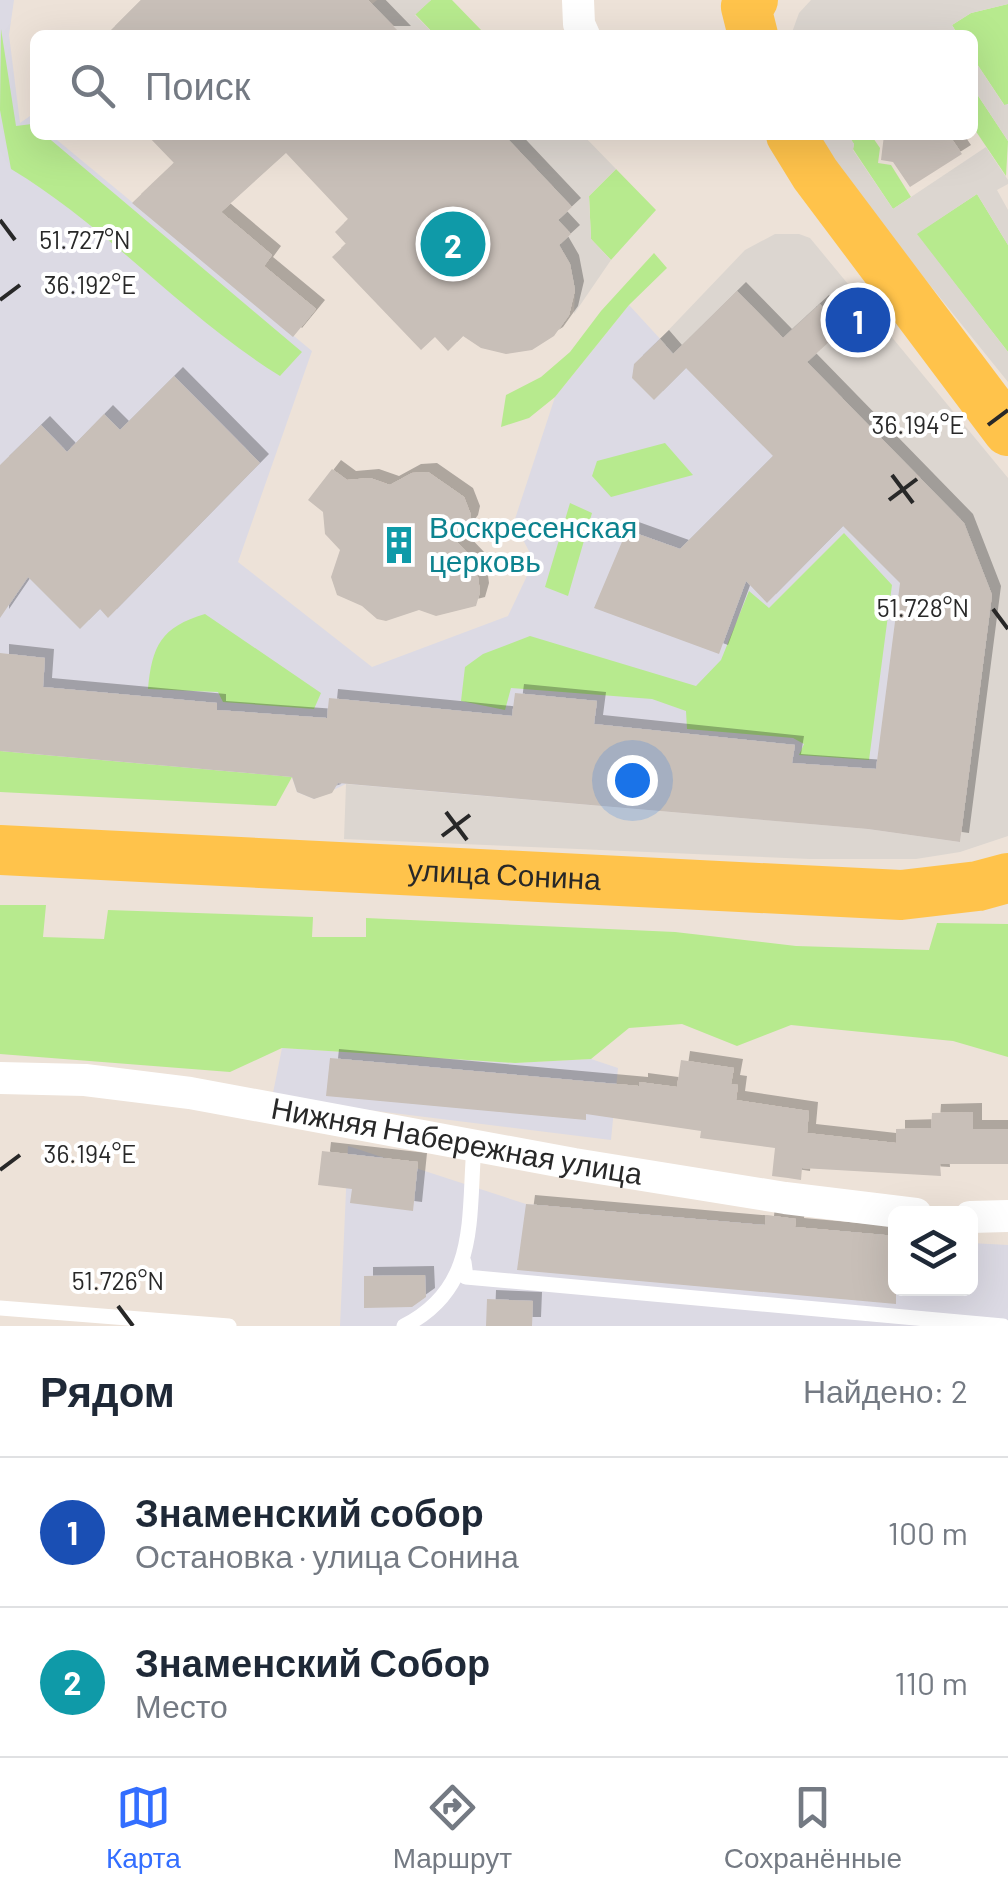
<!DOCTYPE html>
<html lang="ru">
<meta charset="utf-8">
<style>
body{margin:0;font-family:Barlow,sans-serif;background:#f2f2f3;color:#1f2937}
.controls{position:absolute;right:30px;bottom:30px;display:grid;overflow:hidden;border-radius:15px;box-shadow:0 10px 40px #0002}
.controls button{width:90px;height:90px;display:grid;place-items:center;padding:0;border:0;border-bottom:2px solid #e0e1e3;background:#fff;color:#1f2937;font:50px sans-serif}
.you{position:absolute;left:632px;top:780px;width:35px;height:35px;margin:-25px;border:8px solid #fff;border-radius:50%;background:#1a73e8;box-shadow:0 0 0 15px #1a73e833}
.badge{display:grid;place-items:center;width:65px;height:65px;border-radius:50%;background:#336eff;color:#fff;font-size:32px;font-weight:700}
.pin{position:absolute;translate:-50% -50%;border:5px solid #fff;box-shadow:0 2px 10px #0006}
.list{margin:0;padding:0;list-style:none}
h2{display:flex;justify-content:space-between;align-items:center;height:130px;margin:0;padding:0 40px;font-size:42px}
h2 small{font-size:32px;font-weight:400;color:#747a83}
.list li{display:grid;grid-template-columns:65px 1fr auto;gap:30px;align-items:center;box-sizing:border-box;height:150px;padding:0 40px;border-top:2px solid #e0e1e3}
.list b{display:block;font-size:38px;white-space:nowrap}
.list p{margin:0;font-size:32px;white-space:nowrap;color:#747a83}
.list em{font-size:32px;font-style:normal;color:#747a83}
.icon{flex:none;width:55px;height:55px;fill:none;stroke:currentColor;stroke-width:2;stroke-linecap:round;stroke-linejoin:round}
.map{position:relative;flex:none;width:1008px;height:1326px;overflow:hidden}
.search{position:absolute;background:#fff;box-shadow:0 10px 40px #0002;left:30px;right:30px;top:30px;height:110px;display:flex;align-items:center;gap:25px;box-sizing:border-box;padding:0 35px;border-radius:15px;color:#747a83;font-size:38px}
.sheet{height:430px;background:#fff}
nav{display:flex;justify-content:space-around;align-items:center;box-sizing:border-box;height:140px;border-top:2px solid #e0e1e3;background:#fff;font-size:28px;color:#747a83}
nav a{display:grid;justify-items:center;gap:5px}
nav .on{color:#336eff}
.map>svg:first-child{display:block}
.industrial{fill:#dcdae4}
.green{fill:#b7ea8e}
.plaza{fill:#dcd6d0}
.building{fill:#c8bfb8;filter:url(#shadow)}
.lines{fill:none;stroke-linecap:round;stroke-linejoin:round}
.lane{stroke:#fff;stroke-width:15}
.street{stroke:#fff;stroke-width:32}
.primary{stroke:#ffc34b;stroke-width:50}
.ticks{fill:none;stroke:#282828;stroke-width:4}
.labels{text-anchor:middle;stroke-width:8;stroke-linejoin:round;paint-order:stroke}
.culture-label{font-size:30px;fill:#0d838f;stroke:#fff;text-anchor:start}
.street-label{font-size:30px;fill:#282828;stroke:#fff}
.ticks-label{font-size:25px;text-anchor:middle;fill:#282828;stroke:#fff;stroke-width:8;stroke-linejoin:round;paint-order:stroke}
</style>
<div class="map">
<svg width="1008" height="1326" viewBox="0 0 1008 1326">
<defs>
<filter id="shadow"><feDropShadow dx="9" dy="-9" stdDeviation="0" flood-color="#0004"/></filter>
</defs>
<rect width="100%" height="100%" fill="#ede2d8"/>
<path class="industrial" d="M0 0H14L9 35 20 123 30 116 35 122V135H51L312 351 238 562 372 667 508 616 534 561 514 522 555 397 629 305 686 367 750 305 962 521 992 595 960 842 868 829 346 784 314 799 297 792 292 777 0 751Z
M282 1048 515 1063 591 1059 618 1068 611 1140 272 1098Z
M348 1146 526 1204 895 1236 896 1288H970L971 1243 1008 1245V1326H340Z"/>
<path class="green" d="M431 0H452L482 31 477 35H435L415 14Z
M1008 4V104L1005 106 973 58V35H958L952 25 971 13Z
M1 29 16 126 32 124 35 135H45L302 352 280 376C183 316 108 227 11 169L0 110Z
M973 88 1008 141 1006 176 973 127Z
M848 135H871L880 148 878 163 891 165 911 197 893 209 853 149 854 144Z
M616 169 656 210 611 260 591 239 589 196Z
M977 194 1008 245V352L916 234Z
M654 253 667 268 629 305 555 397 529 418 501 427 506 395 541 377 570 352 601 311Z
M665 443 693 475 611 497 592 476 597 461Z
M570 503 592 513 568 596 545 587Z
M844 533 892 585 869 760 799 755 804 744 793 738 687 729 686 711 652 699 511 688 505 710 461 701 465 667 483 654 530 636 696 686 721 660 749 591 769 608Z
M205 614 321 693 314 709 223 702 218 692 148 689C152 646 161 627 205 614Z
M0 751 292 777 276 806 0 792Z
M0 905H46L43 937 104 939 108 910 313 917 312 937H366V918L675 932 796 946 929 950 937 923 1008 924V1057L953 1041 791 1025 737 1046 682 1024 629 1028 591 1059 515 1063 282 1048 230 1072 0 1054Z"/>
<path class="plaza" d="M377 0H431L415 15 435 35H402L372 4Z
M811 0H1008V4L971 13 952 25 958 35H791L799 13Z
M973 58 1004 105 1008 104V141L973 88Z
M504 135H583L616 169 589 196 591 239 611 260 574 314 575 290 570 264 559 245 571 234 558 220 572 207Z
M815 135H848L854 144 853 150 893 209 986 147 1008 180V184L997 190 1008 210V245L977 194 917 234 1008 352V382L850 186Z
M775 234H799L810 238 1008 478V836L960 852 916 859H810L344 839 346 784 868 829 960 842 992 595 962 521 751 305 686 368 660 339 745 250Z"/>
<path class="building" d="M141 0H368L402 35H106Z
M147 135H504L572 207 558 220 571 234 559 245 570 264 575 290 569 315 554 336 532 350 506 354 481 348 463 336 448 351 435 337 421 350 332 257 346 244 335 232 348 219 286 153 221 212 272 255 264 266 316 309 293 337 132 203 174 163Z
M884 135H949L962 154 910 187 893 162 881 160Z
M737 291 783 338 820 304 843 329 807 362 964 523 992 595 960 842 868 829 338 783 332 793 314 799 297 792 292 777 0 751V653L45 658 43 687 217 703V710L327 718 329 698 512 716 515 693 597 701 594 724 795 745 792 763 876 769 900 583 843 526 767 603 746 581 719 654 594 608 627 530 680 549 773 456 686 368 654 400 632 378 634 364 660 339 673 354Z
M174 376 260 463 108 618 100 609 80 629 28 577 0 618V465L41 425 67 452 104 414 120 430Z
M332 469 347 480 370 478 390 485 412 473 428 472 464 497 471 515 469 524 456 541 476 562 480 592 476 606 436 616 419 610 386 621 377 619 362 606 337 595 331 577 340 550 325 534 323 512 308 500Z
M330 1058 639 1086V1082L677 1087 681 1060 734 1068 731 1084 738 1085 736 1100 809 1111 807 1133 896 1143V1129L931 1128 932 1113 973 1112V1129H1008V1164H940L941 1176 802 1168 801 1180 788 1178 772 1176 775 1148 700 1138 701 1131 586 1114V1120L326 1096Z
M322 1151 418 1162 413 1211 350 1203 352 1189 318 1185Z
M526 1204 765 1225 766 1215 796 1219 795 1227 896 1236V1304L517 1270Z
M425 1275 426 1297 412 1307 364 1308V1276Z
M487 1299 533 1301 532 1326H486Z"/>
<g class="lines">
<path class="lane" d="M464 1262 466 1277 1003 1326
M0 1308 229 1326
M404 1326C479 1288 468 1219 474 1146"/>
<g class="street">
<path d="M578 0 579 24 584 35"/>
<path id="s1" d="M0 1078 85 1080 190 1093 574 1164 785 1198 916 1214"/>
<path d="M970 1217 1008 1216"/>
</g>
<g class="primary">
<path d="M753 0 746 7 753 35"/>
<path d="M791 135 815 174 1008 431"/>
<path id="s2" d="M0 850 901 895 978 886 1008 878"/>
</g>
</g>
<path class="ticks" d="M0 220 15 240M0 300 20 285M988 425 1008 410M892 475 913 503M889 500 917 479M993 609 1008 629M446 812 467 840M442 836 470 815M0 1170 20 1155M118 1306 133 1326"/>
<defs>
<g id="building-bare" transform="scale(3)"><path d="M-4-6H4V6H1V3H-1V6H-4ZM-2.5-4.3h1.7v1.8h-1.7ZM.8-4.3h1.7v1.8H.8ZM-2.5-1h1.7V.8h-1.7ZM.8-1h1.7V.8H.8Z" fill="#0f9aa8" stroke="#fff" stroke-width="2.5" paint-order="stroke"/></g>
</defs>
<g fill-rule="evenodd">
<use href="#building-bare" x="399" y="545"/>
</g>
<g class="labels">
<g class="culture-label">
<text x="429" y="538">Воскресенская<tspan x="429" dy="34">церковь</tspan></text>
</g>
<g class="street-label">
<text dy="10" stroke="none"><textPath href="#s2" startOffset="505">улица Сонина</textPath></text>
<text dy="10" stroke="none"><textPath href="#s1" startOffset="462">Нижняя Набережная улица</textPath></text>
</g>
</g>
<g class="ticks-label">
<text x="85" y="249">51.727°N</text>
<text x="90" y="294">36.192°E</text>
<text x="918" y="434">36.194°E</text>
<text x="923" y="617">51.728°N</text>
<text x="90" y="1163">36.194°E</text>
<text x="118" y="1290">51.726°N</text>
</g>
</svg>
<div class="controls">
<button><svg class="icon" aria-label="layers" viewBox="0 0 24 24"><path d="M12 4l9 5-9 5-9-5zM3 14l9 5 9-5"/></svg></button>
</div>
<div class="you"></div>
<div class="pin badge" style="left:858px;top:320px;background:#1a4fb4">1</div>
<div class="pin badge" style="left:453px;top:244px;background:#0f9aa8">2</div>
<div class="search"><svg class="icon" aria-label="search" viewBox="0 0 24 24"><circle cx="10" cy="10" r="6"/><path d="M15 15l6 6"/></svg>Поиск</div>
</div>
<section class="sheet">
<h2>Рядом<small>Найдено: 2</small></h2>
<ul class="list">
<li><span class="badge" style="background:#1a4fb4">1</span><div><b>Знаменский собор</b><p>Остановка · улица Сонина</p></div><em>100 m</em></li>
<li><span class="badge" style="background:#0f9aa8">2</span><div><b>Знаменский Собор</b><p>Место</p></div><em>110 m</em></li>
</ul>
</section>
<nav>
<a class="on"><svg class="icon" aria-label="map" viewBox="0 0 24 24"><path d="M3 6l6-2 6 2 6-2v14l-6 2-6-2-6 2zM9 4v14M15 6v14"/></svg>Карта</a>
<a><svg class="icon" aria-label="directions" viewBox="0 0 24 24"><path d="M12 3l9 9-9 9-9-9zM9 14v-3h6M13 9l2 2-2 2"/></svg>Маршрут</a>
<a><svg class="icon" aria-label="saved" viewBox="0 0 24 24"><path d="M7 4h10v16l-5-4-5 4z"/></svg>Сохранённые</a>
</nav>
